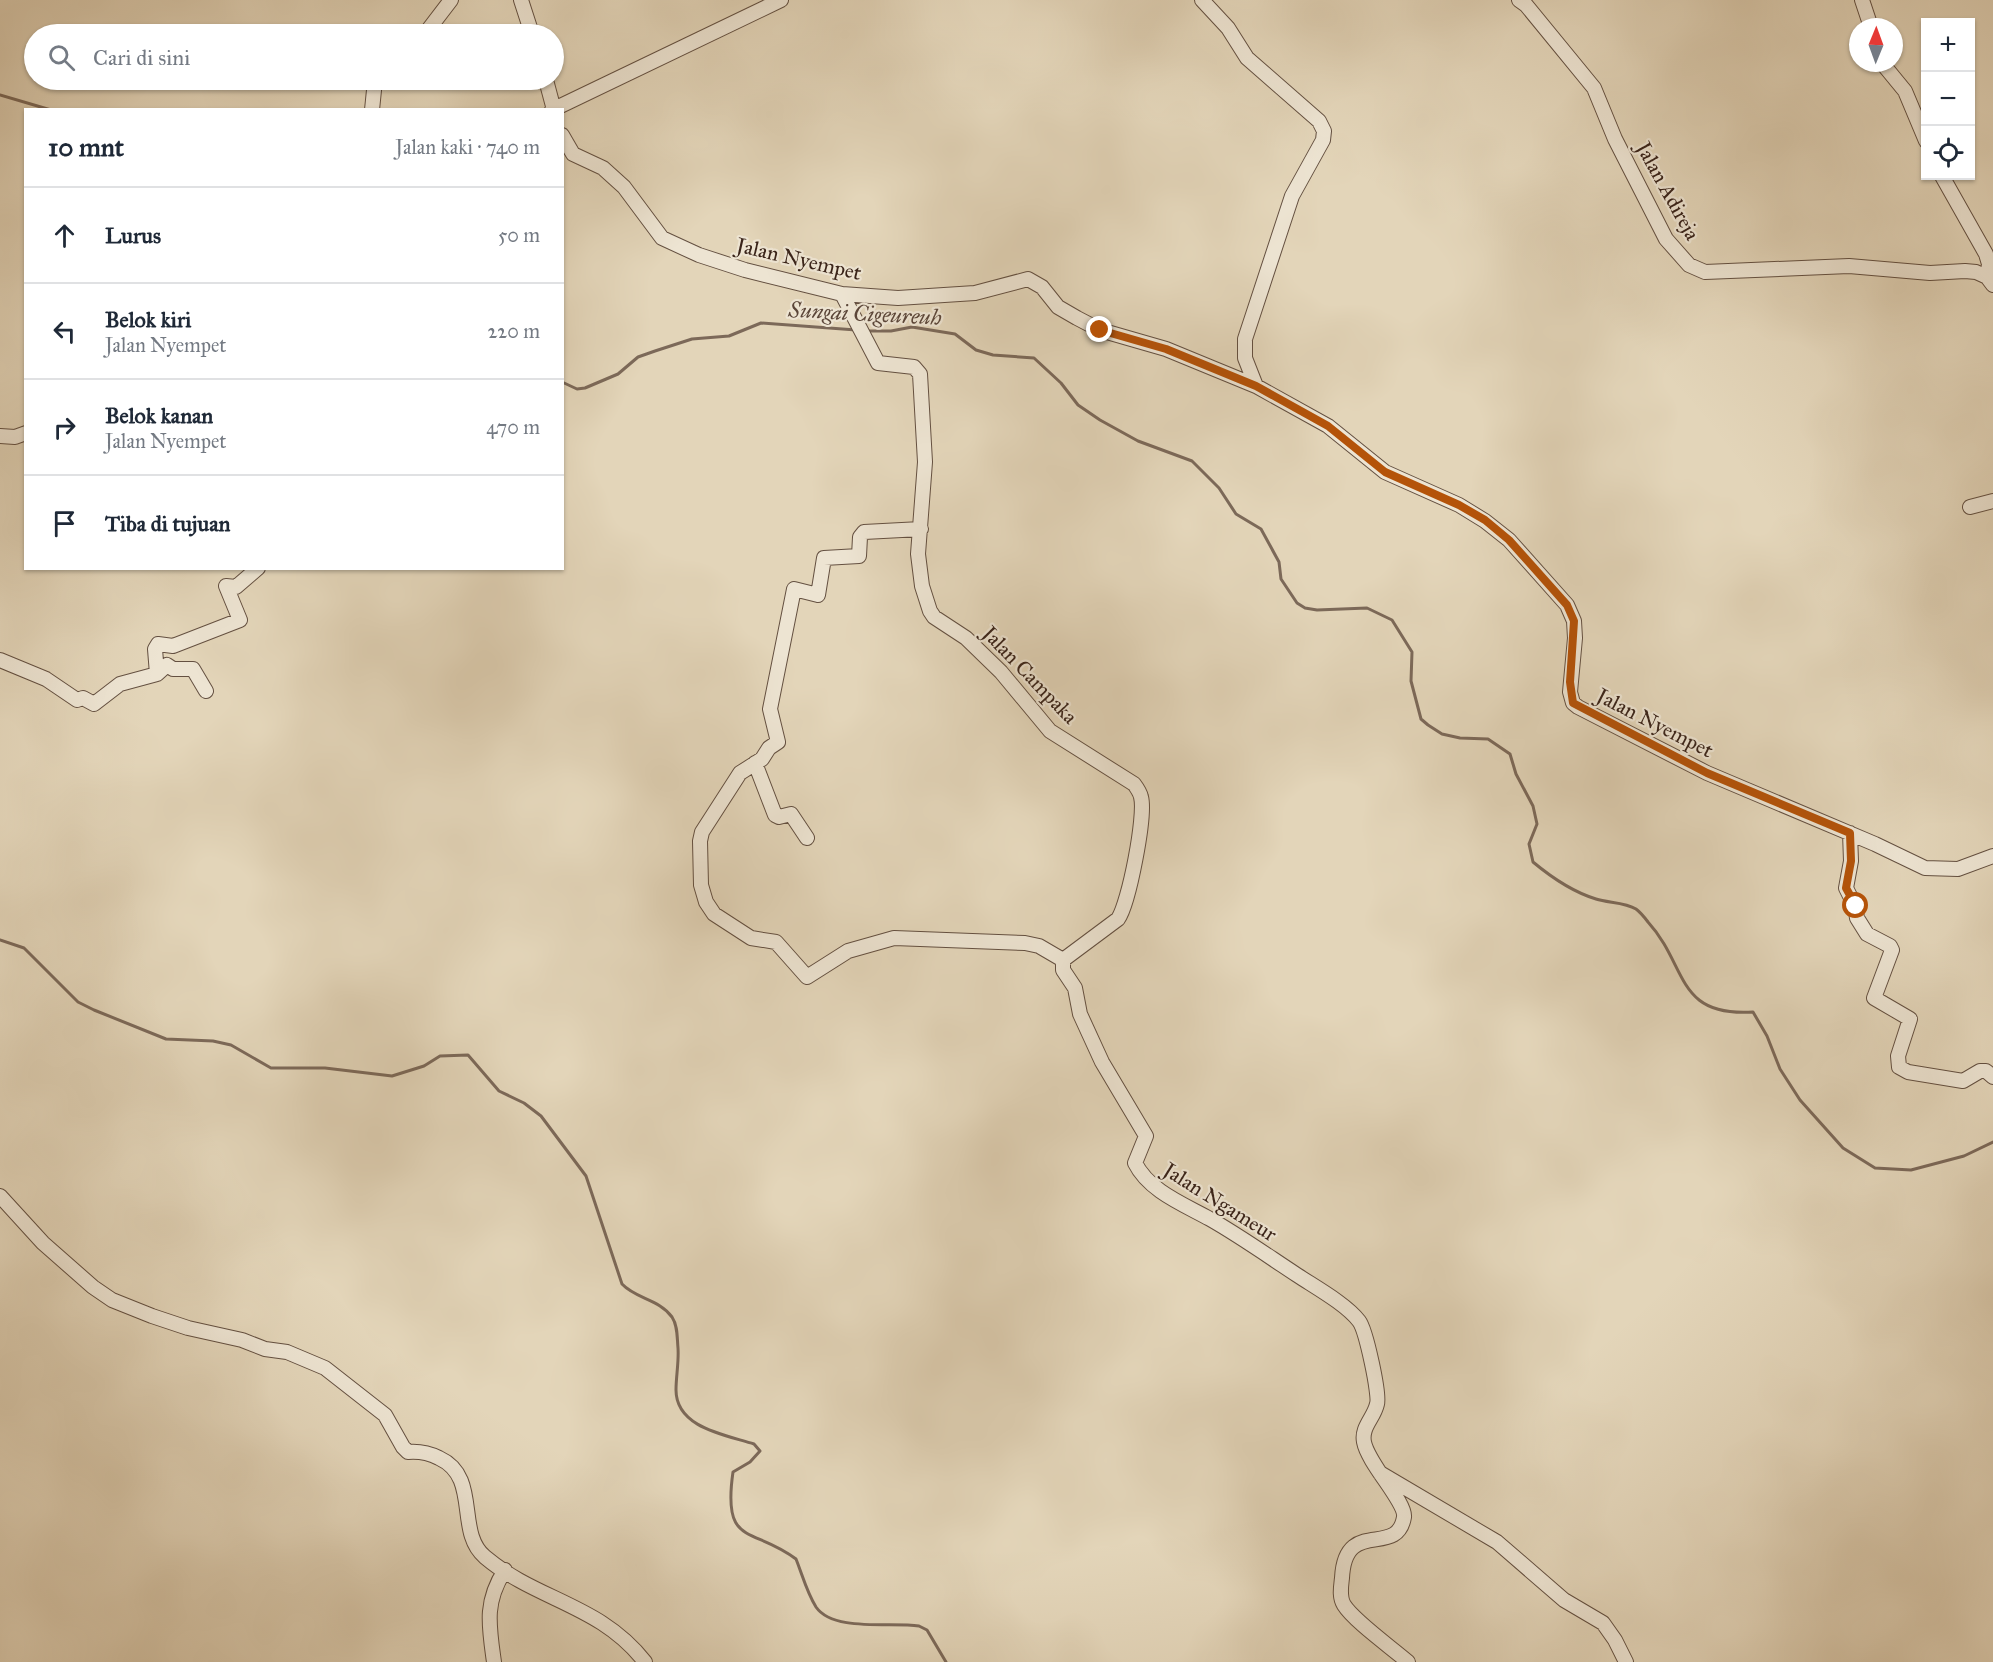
<!DOCTYPE html>
<html lang="id">
<meta charset="utf-8">
<style>
body{margin:0;font-family:"IM FELL Great Primer",serif;background:#f6f6f7;color:#1f2937}
.controls{position:absolute;right:18px;top:18px;display:grid;overflow:hidden;border-radius:0px;box-shadow:0 2px 4px #0004}
.controls button{width:54px;height:54px;display:grid;place-items:center;padding:0;border:0;border-bottom:2px solid #e0e1e3;background:#fff;color:#1f2937;font:30px sans-serif}
.compass{position:absolute;left:1849px;top:18px;width:54px;height:54px;border-radius:50%;background:#fff;box-shadow:0 2px 4px #0004;rotate:1deg}
.stop{position:absolute;width:18px;height:18px;margin:-14px;border:4px solid #b45309;border-radius:50%;background:#fff}
.stop.end{background:#b45309;border-color:#fff;box-shadow:0 2px 6px #0008}
.list{margin:0;padding:0;list-style:none}
h2{display:flex;justify-content:space-between;align-items:center;height:78px;margin:0;padding:0 24px;font-size:26px}
h2 small{font-size:20px;font-weight:400;color:#747a83}
.list li{display:grid;grid-template-columns:39px 1fr auto;gap:18px;align-items:center;box-sizing:border-box;height:96px;padding:0 24px;border-top:2px solid #e0e1e3}
.list b{display:block;font-size:22px;white-space:nowrap}
.list p{margin:0;font-size:20px;white-space:nowrap;color:#747a83}
.list em{font-size:20px;font-style:normal;color:#747a83}
.icon{flex:none;width:33px;height:33px;fill:none;stroke:currentColor;stroke-width:2;stroke-linecap:round;stroke-linejoin:round}
.map{position:relative;flex:none;width:1993px;height:1662px;overflow:hidden}
.search{position:absolute;background:#fff;box-shadow:0 2px 4px #0004;left:24px;top:24px;width:540px;height:66px;display:flex;align-items:center;gap:15px;box-sizing:border-box;padding:0 21px;border-radius:33px;color:#747a83;font-size:22px}
.panel{position:absolute;background:#fff;box-shadow:0 2px 4px #0004;left:24px;top:108px;width:540px;height:462px;border-radius:0px}
.map>svg:first-child{display:block}
.lines{fill:none;stroke-linecap:round;stroke-linejoin:round}
.stream{stroke:#7c6959;stroke-width:3}
.minor-casing{stroke:#645041;stroke-width:16}
.minor{stroke:#ede4d2;stroke-width:14}
.route{stroke:#b45309;stroke-width:8}
.labels{text-anchor:middle;stroke-width:4.5;stroke-linejoin:round;paint-order:stroke}
.street-label{font-size:21px;fill:#392319;stroke:#ede4d2}
.water-label{font-size:22px;font-style:italic;fill:#5b4639;stroke:#ede4d2}
</style>
<div class="map">
<svg width="1993" height="1662" viewBox="0 0 1993 1662">
<rect width="100%" height="100%" fill="#e3d5b9"/>
<filter id="stains"><feTurbulence type="fractalNoise" baseFrequency=".00333" numOctaves="4"/><feColorMatrix values="0 0 0 0 .2 0 0 0 0 .09 0 0 0 0 .02 0 0 0 .5 -.17"/></filter>
<radialGradient id="worn" r=".72"><stop offset=".6" stop-color="#630" stop-opacity="0"/><stop offset="1" stop-color="#630" stop-opacity=".3"/></radialGradient>
<g class="lines">
<path class="stream" d="M0 95 51 110
M865 331H891L912 327 955 334 976 350 993 355 1034 358 1061 383 1078 405 1100 420 1138 441 1192 461 1219 488 1236 514 1261 529 1279 562 1281 579 1297 603 1305 608 1317 610 1367 608 1392 620 1412 652 1411 681 1421 719 1428 725 1442 734 1460 738 1488 739 1510 754 1516 774 1533 806 1537 824 1529 844 1533 862C1551 877 1573 892 1596 899 1608 903 1625 902 1636 909 1640 912 1645 918 1648 922 1688 966 1675 1017 1753 1012L1767 1036 1780 1069 1800 1100 1843 1148 1875 1168 1911 1170 1964 1156 1993 1142
M562 382 577 389 585 388 618 374 638 357 655 351 692 339 729 336 761 323 856 330
M0 940 24 948 78 1002 94 1010 166 1039 213 1041 231 1045 271 1068H325L392 1076 424 1066 440 1056 468 1055 499 1091 524 1103 541 1116 586 1176 622 1284C636 1299 659 1299 672 1317 678 1326 677 1338 678 1348 679 1362 676 1376 676 1390 676 1428 726 1435 754 1444L760 1451 750 1462 733 1472C722 1548 753 1526 796 1559 802 1574 807 1593 816 1607 833 1632 891 1622 919 1626L927 1630 946 1662"/>
<g class="minor-casing">
<path id="minor" d="M521 0 532 34
M1202 0 1228 28 1247 58 1319 121 1324 131 1323 140 1292 196 1245 339V358L1256 386
M1519 0 1526 5 1594 88 1615 139 1666 239 1689 265 1705 272 1849 266 1930 273 1965 271 1976 272 1987 277 1993 285
M1862 0 1871 27
M425 34 451 0
M1882 63 1905 91 1926 141
M546 80 554 110
M372 110 375 80
M552 110 781 0
M562 135 573 154 603 168 624 187 662 238 699 255 745 270 842 294 898 298 975 293 1028 279 1042 287 1058 307 1077 318 1100 330 1166 349 1256 386 1328 426 1385 472 1459 505 1485 521 1509 540 1567 605 1574 621 1575 638 1570 692 1573 703 1578 707 1707 773 1875 844 1925 868 1958 869 1993 856
M1942 176 1986 254 1989 264 1987 277
M842 294 878 363 914 367 920 374 925 462 918 554 922 586 930 611 934 617 966 638 1001 672 1050 731 1134 784C1137 788 1140 792 1141 797 1146 815 1129 903 1118 919L1063 960V970L1075 988 1080 1014 1102 1062 1146 1136 1135 1163C1149 1191 1183 1204 1210 1219 1240 1236 1268 1256 1297 1275 1315 1287 1346 1304 1359 1321 1366 1330 1380 1395 1377 1404 1374 1418 1361 1427 1364 1442 1368 1464 1406 1502 1404 1517 1397 1559 1345 1516 1342 1578 1341 1587 1339 1597 1344 1605 1354 1621 1392 1648 1408 1662
M0 436 15 437 26 433
M1970 507 1993 501
M921 529 864 532 860 537 859 556 824 558 818 595 794 589 770 709 778 742 769 748 762 759 740 773 702 832 700 841 701 885 706 902 714 914 751 938 776 942 807 977 848 951 894 938 1025 943 1039 946 1063 960
M0 660 46 679 77 700 83 698 94 704 120 684 157 674
M157 674 155 649 158 644 173 646 240 620 226 586 236 587 258 568
M157 674 167 665 173 669H193L206 691
M755 763 775 815 779 817 791 814 807 838
M1850 833 1851 861 1846 888 1855 906 1857 918 1867 934 1890 946 1892 950 1874 998 1910 1019 1898 1056 1899 1067 1908 1072 1963 1081 1980 1071H1986L1993 1077
M0 1196 43 1243 93 1287 112 1300 152 1316 188 1328 242 1340 265 1349 287 1352 325 1368 385 1415 403 1447 408 1452C420 1451 429 1453 439 1458 481 1477 455 1532 485 1557 537 1601 600 1604 645 1662
M1380 1473 1497 1542 1564 1600 1603 1623 1615 1640 1626 1662
M494 1662C489 1626 484 1602 505 1570"/>
</g>
<use href="#minor" class="minor"/>
</g>
<g class="lines">
<path class="route" d="M1100 330 1166 349 1256 386 1328 426 1385 472 1459 505 1485 520 1509 540 1567 605 1574 621 1570 682 1573 703 1707 773 1850 833 1851 861 1846 888 1856 906"/>
</g>
<g class="labels">
<g class="street-label">
<text transform="translate(1668 191) rotate(61)" y="7">Jalan Adireja</text>
<text transform="translate(799 259) rotate(13)" y="7">Jalan Nyempet</text>
<text transform="translate(1030 675) rotate(46)" y="7">Jalan Campaka</text>
<text transform="translate(1655 723) rotate(27)" y="7">Jalan Nyempet</text>
<text transform="translate(1220 1202) rotate(32)" y="7">Jalan Ngameur</text>
</g>
<g class="water-label">
<text transform="translate(865 313) rotate(3)" y="8">Sungai Cigeureuh</text>
</g>
</g>
<rect width="100%" height="100%" filter="url(#stains)"/>
<rect width="100%" height="100%" fill="url(#worn)"/>
</svg>
<div class="controls">
<button>+</button>
<button>−</button>
<button><svg class="icon" aria-label="locate" viewBox="0 0 24 24"><circle cx="12" cy="12" r="6"/><path d="M12 2v4M12 18v4M2 12h4M18 12h4"/></svg></button>
</div>
<svg class="compass" viewBox="-18 -18 36 36"><path d="M0-13l5 13h-10z" fill="#e53935"/><path d="M0 13l5-13h-10z" fill="#747a83"/></svg>
<div class="stop" style="left:1856px;top:906px"></div>
<div class="stop end" style="left:1100px;top:330px"></div>
<div class="search"><svg class="icon" aria-label="search" viewBox="0 0 24 24"><circle cx="10" cy="10" r="6"/><path d="M15 15l6 6"/></svg>Cari di sini</div>
<section class="panel">
<h2>10 mnt<small>Jalan kaki · 740 m</small></h2>
<ul class="list">
<li><svg class="icon" aria-label="ahead" viewBox="0 0 24 24"><path d="M12 20V5M6 11l6-6 6 6"/></svg><div><b>Lurus</b></div><em>50 m</em></li>
<li><svg class="icon" aria-label="left" viewBox="0 0 24 24"><path d="M17 20v-9H6M10 6l-5 5 5 5"/></svg><div><b>Belok kiri</b><p>Jalan Nyempet</p></div><em>220 m</em></li>
<li><svg class="icon" aria-label="right" viewBox="0 0 24 24"><path d="M7 20v-9h11M14 6l5 5-5 5"/></svg><div><b>Belok kanan</b><p>Jalan Nyempet</p></div><em>470 m</em></li>
<li><svg class="icon" aria-label="arrive" viewBox="0 0 24 24"><path d="M6 21V4h12l-3 4 3 4H6"/></svg><div><b>Tiba di tujuan</b></div></li>
</ul>
</section>
</div>
